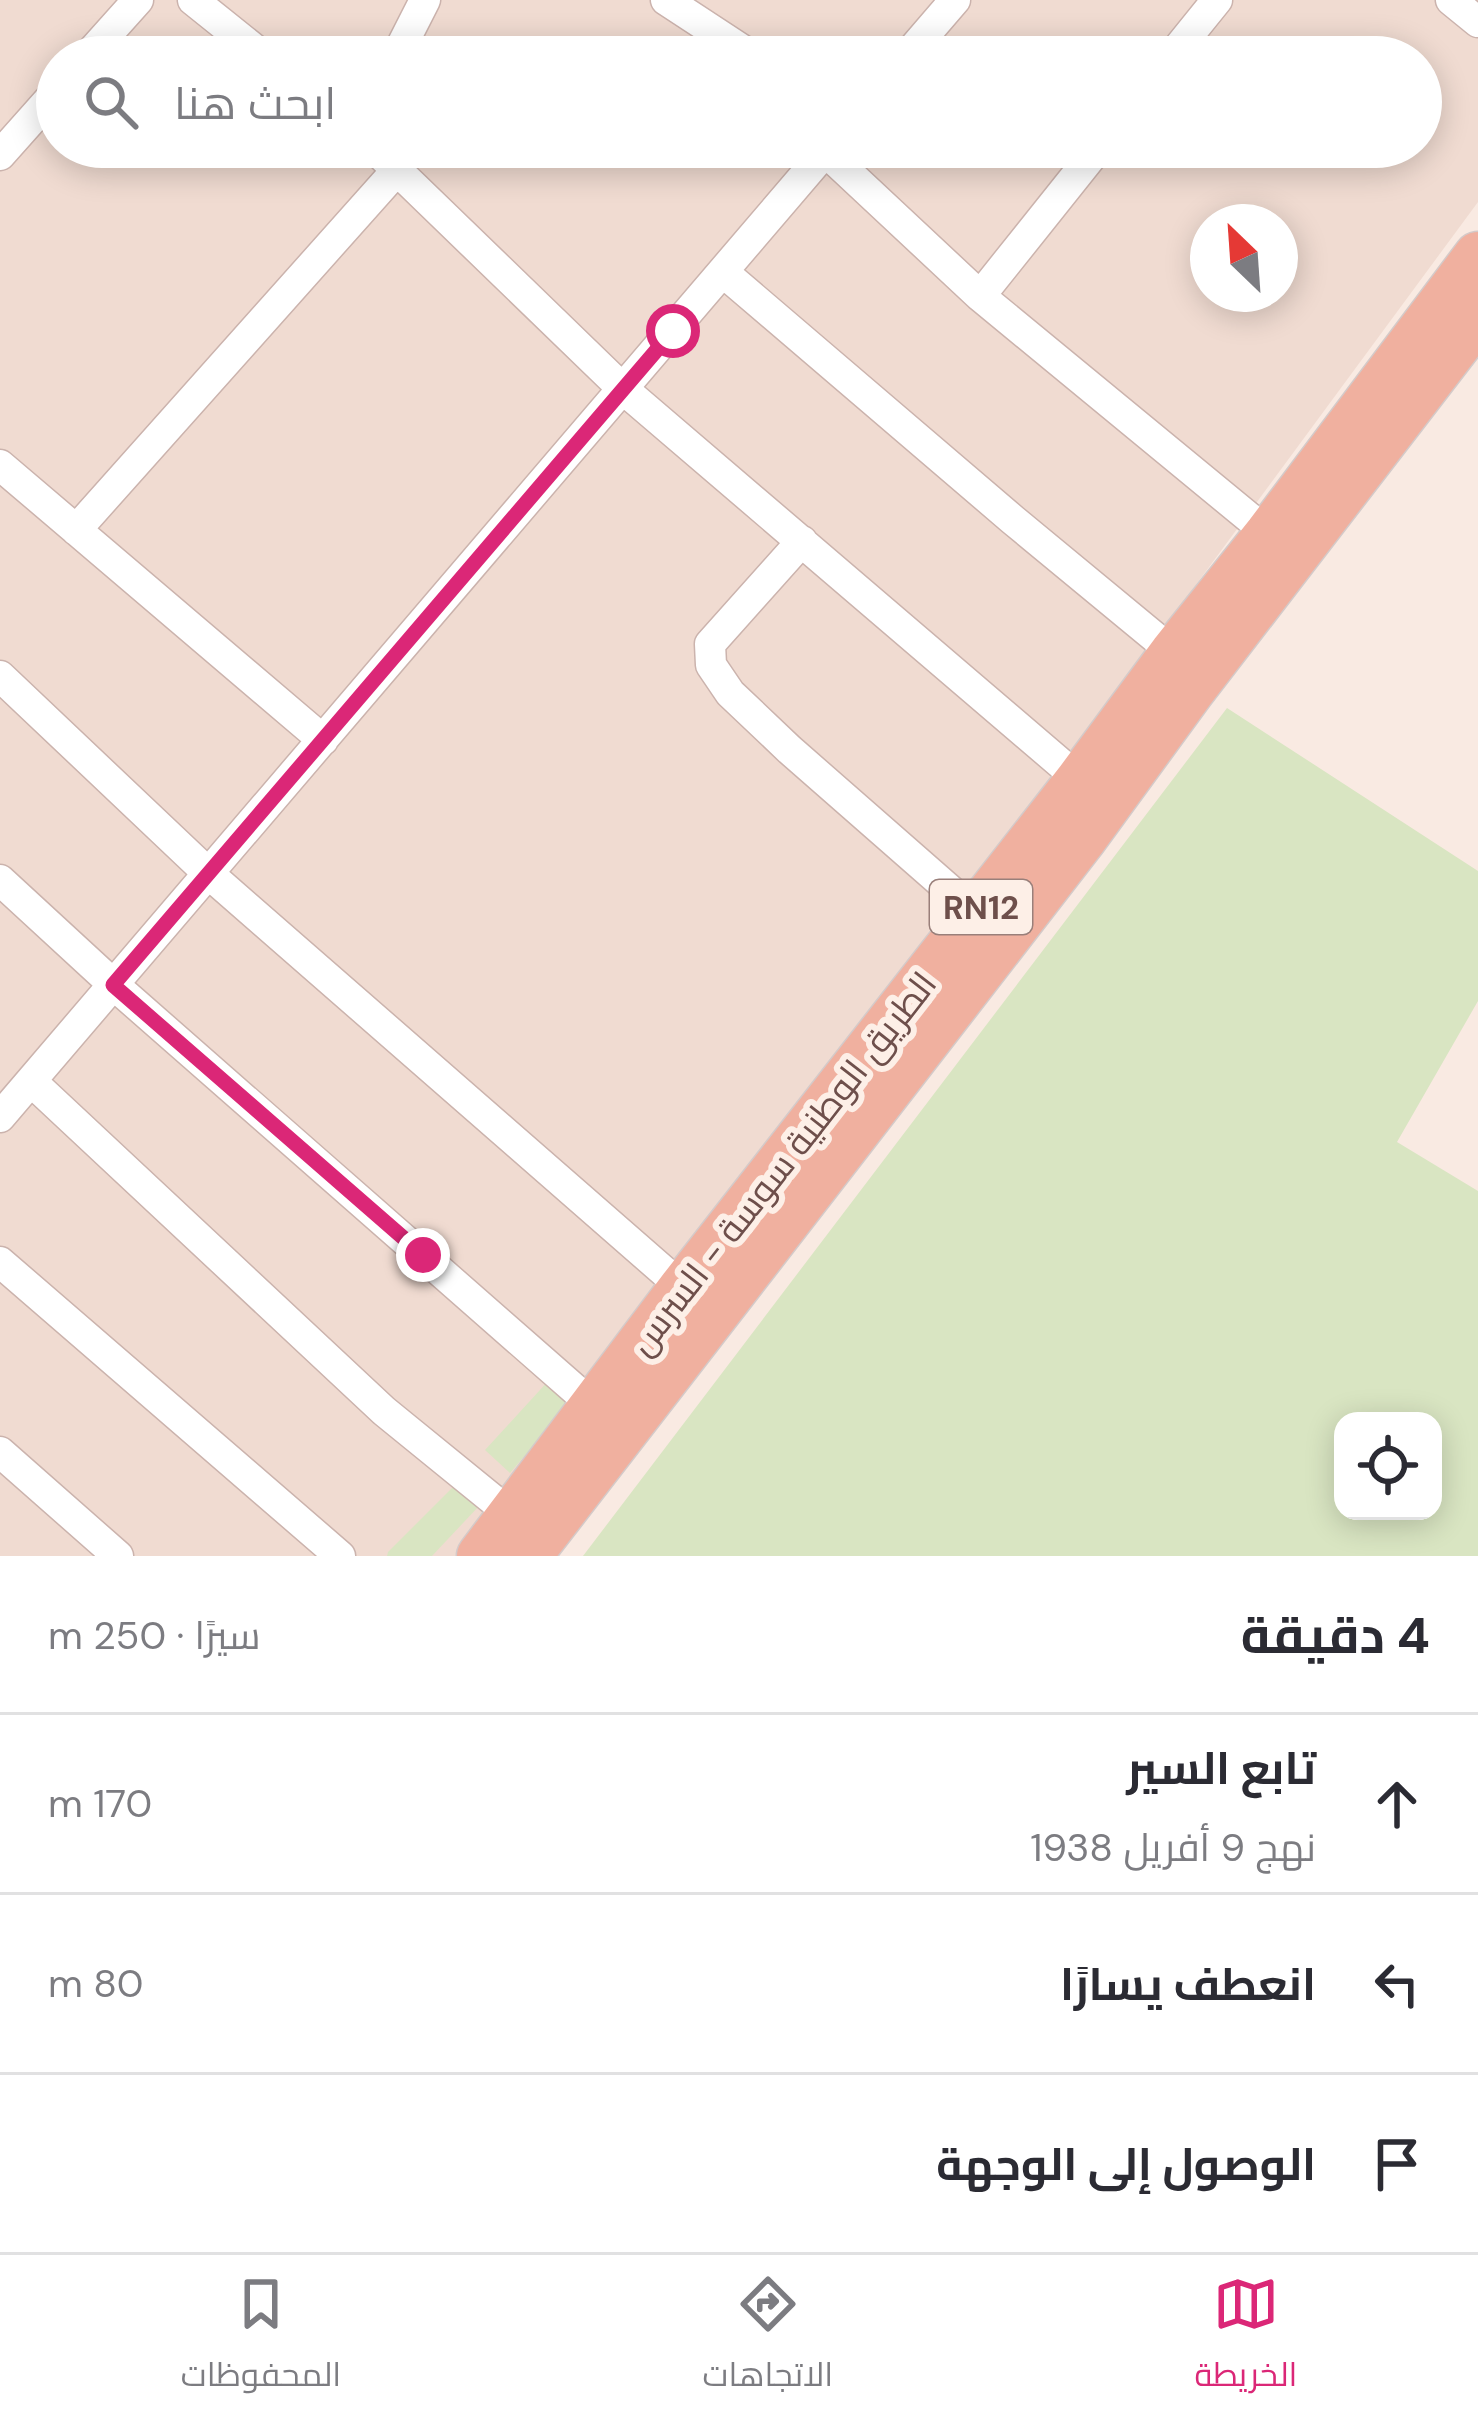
<!DOCTYPE html>
<html lang="ar">
<meta charset="utf-8">
<style>
body{margin:0;font-family:"DM Sans",Cairo,sans-serif;background:#f2f2f3;color:#2b2b33;direction:rtl}
.controls{position:absolute;right:36px;bottom:36px;display:grid;overflow:hidden;border-radius:24px;box-shadow:0 6px 30px #0003}
.controls button{width:108px;height:108px;display:grid;place-items:center;padding:0;border:0;border-bottom:3px solid #e1e1e2;background:#fff;color:#2b2b33;font:60px sans-serif}
.compass{position:absolute;left:1190px;top:204px;width:108px;height:108px;border-radius:50%;background:#fff;box-shadow:0 6px 30px #0003;rotate:335deg}
.stop{position:absolute;width:36px;height:36px;margin:-27px;border:9px solid #db2777;border-radius:50%;background:#fff}
.stop.end{background:#db2777;border-color:#fff;box-shadow:0 3px 12px #0008}
.list{margin:0;padding:0;list-style:none}
h2{display:flex;justify-content:space-between;align-items:center;height:156px;margin:0;padding:0 48px;font-size:51px}
h2 small{font-size:39px;font-weight:400;color:#7c7c81}
.list li{display:grid;grid-template-columns:78px 1fr auto;gap:36px;align-items:center;box-sizing:border-box;height:180px;padding:0 48px;border-top:3px solid #e1e1e2}
.list b{display:block;font-size:45px;white-space:nowrap}
.list p{margin:0;font-size:39px;white-space:nowrap;color:#7c7c81}
.list em{font-size:39px;font-style:normal;color:#7c7c81}
.icon{flex:none;width:66px;height:66px;fill:none;stroke:currentColor;stroke-width:2;stroke-linecap:round;stroke-linejoin:round}
.map{position:relative;flex:none;width:1478px;height:1556px;overflow:hidden;direction:ltr}
.search{position:absolute;background:#fff;box-shadow:0 6px 30px #0003;left:36px;right:36px;top:36px;height:132px;display:flex;align-items:center;gap:30px;box-sizing:border-box;padding:0 42px;border-radius:66px;color:#7c7c81;font-size:45px}
.sheet{height:696px;background:#fff}
nav{display:flex;justify-content:space-around;align-items:center;box-sizing:border-box;height:168px;border-top:3px solid #e1e1e2;background:#fff;font-size:33px;color:#7c7c81}
nav a{display:grid;justify-items:center;gap:6px}
nav .on{color:#db2777}
.map>svg:first-child{display:block}
.residential{fill:#f0dbd1;fill-rule:evenodd}
.green{fill:#d9e5c2;fill-rule:evenodd}
.lines{fill:none;stroke-linecap:round;stroke-linejoin:round}
.minor-casing{stroke:#cbb3ad;stroke-width:33}
.trunk-casing{stroke:#d4cac9;stroke-width:51}
.minor{stroke:#fff;stroke-width:30}
.trunk{stroke:#f0b09f;stroke-width:48}
.route{stroke:#db2777;stroke-width:15}
.labels{text-anchor:middle;stroke-width:12;stroke-linejoin:round;paint-order:stroke}
.shield{fill:#fdefe7;stroke:#997f7a;stroke-width:3}
.shield-label{font-size:33px;font-weight:bold;fill:#6e4f4b}
.street-label{font-size:36px;fill:#6e4f4b;stroke:#fdefe7}
</style>
<div class="map">
<svg width="1478" height="1556" viewBox="0 0 1478 1556">
<rect width="100%" height="100%" fill="#f9eae2"/>
<path class="residential" d="M0 0H1478V202L946 924 459 1556H0ZM57 57H1421V147H57ZM1208 222H1280V294H1208Z"/>
<path class="green" d="M1227 708 1478 871V1001L1397 1142 1478 1191V1556H583ZM1343 1421H1433V1511H1343Z
M550 1379 573 1399 510 1473 485 1450Z
M456 1484 480 1505 432 1556H387L388 1552Z"/>
<g class="lines">
<g class="minor-casing">
<path id="minor" d="M193 0 264 57
M666 0 753 57
M1451 0 1478 22
M87 57 138 0
M396 57 425 0
M906 57 955 0
M1171 57 1217 0
M373 147 623 389 1080 780
M826 152 980 296 1269 534
M0 155 57 91
M723 272 1013 520 1174 653
M980 296 1099 147
M0 465 323 740
M76 530 397 170
M802 541 710 644 711 665 730 693 790 750 976 913
M0 676 209 874 683 1288
M0 880 114 985 595 1407
M31 1081 384 1411 513 1516
M0 1117 829 147
M0 1262 340 1556
M0 1452 118 1556"/>
</g>
<g class="trunk-casing">
<path id="trunk" d="M481 1556 683 1288 1080 780 1174 653 1269 534 1478 256
M527 1556 1082 839 1190 691 1478 317"/>
</g>
<use href="#minor" class="minor"/>
<use href="#trunk" class="trunk"/>
</g>
<g class="lines">
<path class="route" d="M423 1255 113 985 673 331"/>
</g>
<g class="labels">
<rect class="shield" x="930" y="880" width="102" height="54" rx="9"/>
<g class="shield-label">
<text x="981" y="919">RN12</text>
</g>
<g class="street-label">
<text transform="translate(782 1163) rotate(-52)" y="13">الطريق الوطنية سوسة - السرس</text>
</g>
</g>
</svg>
<div class="controls">
<button><svg class="icon" aria-label="locate" viewBox="0 0 24 24"><circle cx="12" cy="12" r="6"/><path d="M12 2v4M12 18v4M2 12h4M18 12h4"/></svg></button>
</div>
<svg class="compass" viewBox="-18 -18 36 36"><path d="M0-13l5 13h-10z" fill="#e53935"/><path d="M0 13l5-13h-10z" fill="#7c7c81"/></svg>
<div class="stop" style="left:673px;top:331px"></div>
<div class="stop end" style="left:423px;top:1255px"></div>
<div class="search"><svg class="icon" aria-label="search" viewBox="0 0 24 24"><circle cx="10" cy="10" r="6"/><path d="M15 15l6 6"/></svg>ابحث هنا</div>
</div>
<section class="sheet">
<h2>4 دقيقة<small>سيرًا · 250 m</small></h2>
<ul class="list">
<li><svg class="icon" aria-label="ahead" viewBox="0 0 24 24"><path d="M12 20V5M6 11l6-6 6 6"/></svg><div><b>تابع السير</b><p>نهج 9 أفريل 1938</p></div><em>170 m</em></li>
<li><svg class="icon" aria-label="left" viewBox="0 0 24 24"><path d="M17 20v-9H6M10 6l-5 5 5 5"/></svg><div><b>انعطف يسارًا</b></div><em>80 m</em></li>
<li><svg class="icon" aria-label="arrive" viewBox="0 0 24 24"><path d="M6 21V4h12l-3 4 3 4H6"/></svg><div><b>الوصول إلى الوجهة</b></div></li>
</ul>
</section>
<nav>
<a class="on"><svg class="icon" aria-label="map" viewBox="0 0 24 24"><path d="M3 6l6-2 6 2 6-2v14l-6 2-6-2-6 2zM9 4v14M15 6v14"/></svg>الخريطة</a>
<a><svg class="icon" aria-label="directions" viewBox="0 0 24 24"><path d="M12 3l9 9-9 9-9-9zM9 14v-3h6M13 9l2 2-2 2"/></svg>الاتجاهات</a>
<a><svg class="icon" aria-label="saved" viewBox="0 0 24 24"><path d="M7 4h10v16l-5-4-5 4z"/></svg>المحفوظات</a>
</nav>
